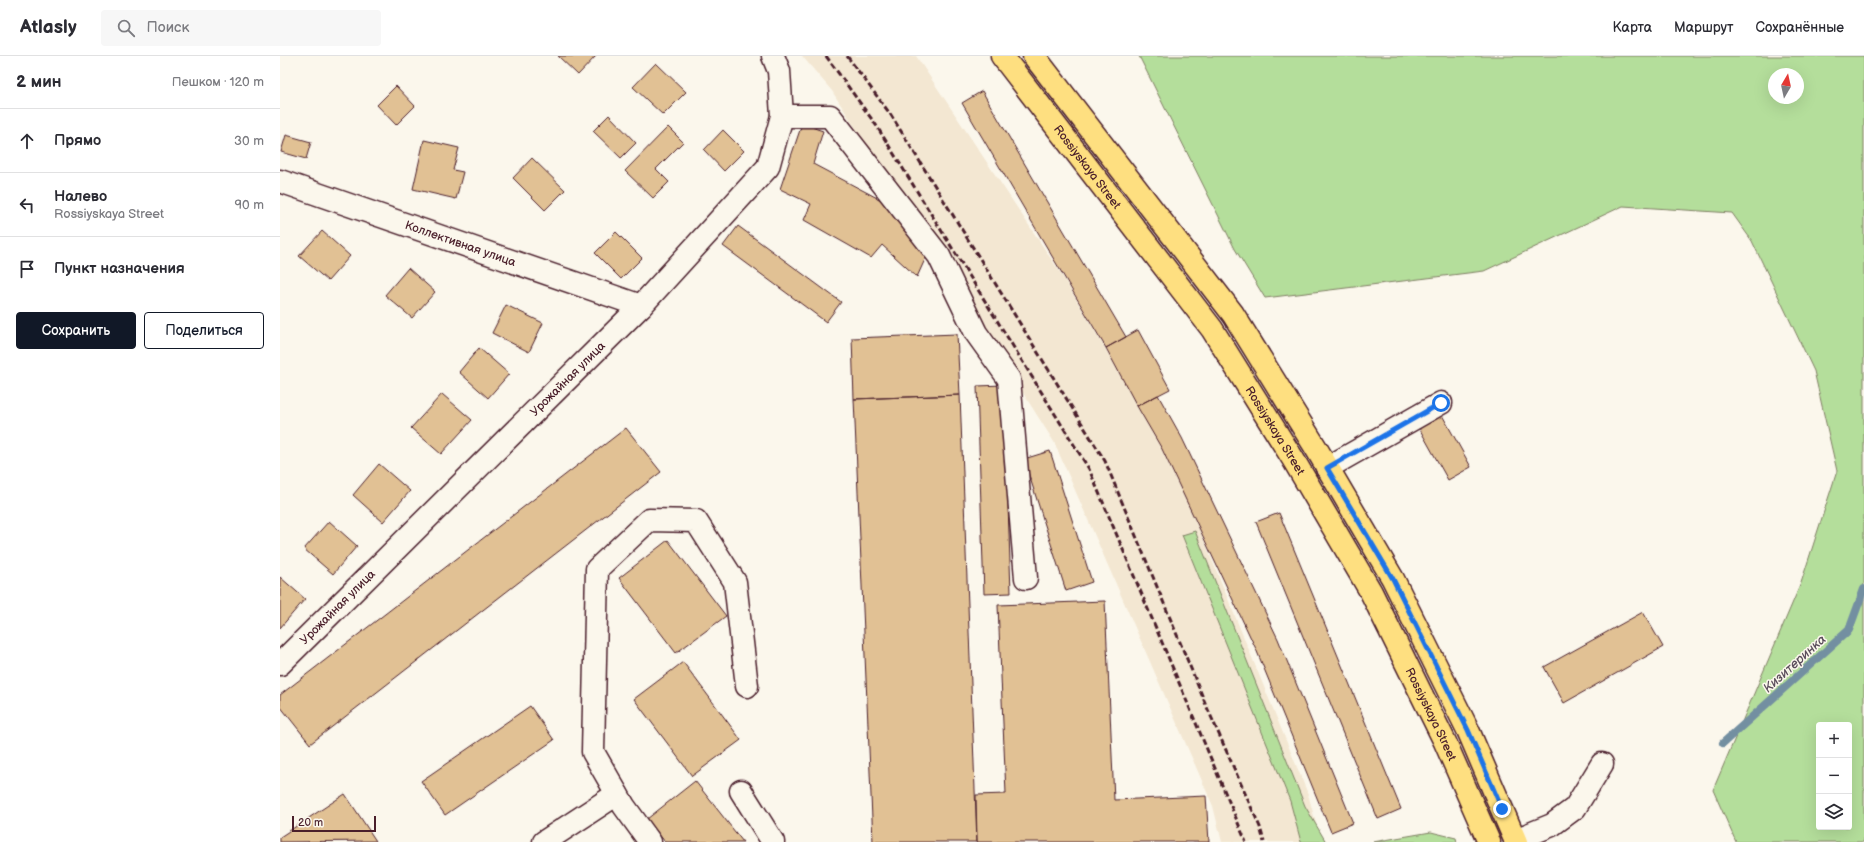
<!DOCTYPE html>
<html lang="ru">
<meta charset="utf-8">
<style>
body{margin:0;font-family:"Balsamiq Sans",sans-serif;background:#f7f7f7;color:#2b2b33}
.controls{position:absolute;right:12px;bottom:12px;display:grid;overflow:hidden;border-radius:4px;box-shadow:0 4px 16px #0002}
.controls button{width:36px;height:36px;display:grid;place-items:center;padding:0;border:0;border-bottom:1px solid #e1e1e2;background:#fff;color:#2b2b33;font:20px sans-serif}
.compass{position:absolute;left:1488px;top:12px;width:36px;height:36px;border-radius:50%;background:#fff;box-shadow:0 4px 16px #0002;rotate:9deg}
.scale{position:absolute;left:12px;bottom:10px;width:84px;box-sizing:border-box;padding-left:4px;border:2px solid #4a1f2b;border-top:0;font-size:11px;line-height:14px;white-space:nowrap;color:#4a1f2b;-webkit-text-stroke:3px #fbf7ec;paint-order:stroke}
.stop{position:absolute;width:12px;height:12px;margin:-9px;border:3px solid #1a73e8;border-radius:50%;background:#fff}
.stop.end{background:#1a73e8;border-color:#fff;box-shadow:0 1px 4px #0008}
.list{margin:0;padding:0;list-style:none}
h2{display:flex;justify-content:space-between;align-items:center;height:52px;margin:0;padding:0 16px;font-size:17px}
h2 small{font-size:13px;font-weight:400;color:#7c7c81}
.list li{display:grid;grid-template-columns:26px 1fr auto;gap:12px;align-items:center;box-sizing:border-box;height:64px;padding:0 16px;border-top:1px solid #e1e1e2}
.list b{display:block;font-size:15px;white-space:nowrap}
.list p{margin:0;font-size:13px;white-space:nowrap;color:#7c7c81}
.list em{font-size:13px;font-style:normal;color:#7c7c81}
.actions{display:flex;gap:8px;padding:12px 16px}
.actions a{flex:1;padding:9px 0;border:1px solid #111827;border-radius:4px;text-align:center;font-size:14px;color:#111827}
.actions .main{background:#111827;color:#fff}
.icon{flex:none;width:22px;height:22px;fill:none;stroke:currentColor;stroke-width:2;stroke-linecap:round;stroke-linejoin:round}
.map{position:relative;flex:none;width:1584px;height:786px;overflow:hidden}
header{display:flex;align-items:center;gap:24px;box-sizing:border-box;height:56px;padding:0 20px;background:#fff;border-bottom:1px solid #e1e1e2}
header strong{font-size:19px}
nav{display:flex;gap:22px;margin-inline-start:auto;font-size:14px}
.search{width:280px;height:36px;background:#f7f7f7;display:flex;align-items:center;gap:10px;box-sizing:border-box;padding:0 14px;border-radius:4px;color:#7c7c81;font-size:15px}
main{display:flex}
aside{flex:1;background:#fff}
.map>svg:first-child{display:block}
.built{fill:#f3e7d2}
.green{fill:#b4de9b;stroke:#7f7e63;fill-rule:evenodd}
.lines{fill:none;stroke-linecap:round;stroke-linejoin:round}
.stream{stroke:#738fa1;stroke-width:8}
.building{fill:#e1c194;stroke:#4a1f2b}
.minor-casing{stroke:#4a1f2b;stroke-width:25}
.major-casing{stroke:#4a1f2b;stroke-width:25}
.minor{stroke:#fbf7ec;stroke-width:22}
.major{stroke:#fedf80;stroke-width:22}
.rail{stroke:#4a1f2b;stroke-width:3;stroke-dasharray:6 3;stroke-linecap:butt}
.route{stroke:#1a73e8;stroke-width:5}
.labels{text-anchor:middle;stroke-width:3;stroke-linejoin:round;paint-order:stroke}
.street-label{font-size:12px;fill:#4a1f2b;stroke:#fbf7ec}
.water-label{font-size:13px;font-style:italic;fill:#5b4e5c;stroke:#fbf7ec}
</style>
<header>
<strong>Atlasly</strong>
<div class="search"><svg class="icon" aria-label="search" viewBox="0 0 24 24"><circle cx="10" cy="10" r="6"/><path d="M15 15l6 6"/></svg>Поиск</div>
<nav><a>Карта</a><a>Маршрут</a><a>Сохранённые</a></nav>
</header>
<main>
<aside>
<h2>2 мин<small>Пешком · 120 m</small></h2>
<ul class="list">
<li><svg class="icon" aria-label="ahead" viewBox="0 0 24 24"><path d="M12 20V5M6 11l6-6 6 6"/></svg><div><b>Прямо</b></div><em>30 m</em></li>
<li><svg class="icon" aria-label="left" viewBox="0 0 24 24"><path d="M17 20v-9H6M10 6l-5 5 5 5"/></svg><div><b>Налево</b><p>Rossiyskaya Street</p></div><em>90 m</em></li>
<li><svg class="icon" aria-label="arrive" viewBox="0 0 24 24"><path d="M6 21V4h12l-3 4 3 4H6"/></svg><div><b>Пункт назначения</b></div></li>
</ul>
<div class="actions"><a class="main">Сохранить</a><a>Поделиться</a></div>
</aside>
<div class="map">
<svg width="1584" height="786" viewBox="0 0 1584 786">
<rect width="100%" height="100%" fill="#fbf7ec"/>
<filter id="ink" filterUnits="userSpaceOnUse"><feTurbulence type="fractalNoise" baseFrequency=".025" numOctaves="2"/><feDisplacementMap in="SourceGraphic" scale="8" xChannelSelector="R" yChannelSelector="G"/><feConvolveMatrix kernelMatrix="1 2 1 2 8 2 1 2 1" color-interpolation-filters="sRGB"/></filter>
<g filter="url(#ink)">
<path class="built" d="M522 0H636L782 219 891 404 1028 738 1041 786H942L933 750 774 386 552 35Z"/>
<path class="green" d="M859 0H1584V786H1456L1433 734 1521 527 1557 415 1534 315 1472 185 1452 157 1343 150 1204 215 985 242 955 193ZM1494 18H1518V42H1494ZM1539 669H1569V771H1539Z
M915 475 1025 750 1046 786H1021L1010 745 902 479Z
M1151 776 1176 782 1177 786H1093Z"/>
<g class="lines">
<path class="stream" d="M1443 687 1569 574 1584 533"/>
</g>
<path class="building" d="M278 0H316L298 19Z
M376 7 406 36 383 59 353 31Z
M116 30 135 50 116 69 97 49Z
M702 35 846 281 826 292 682 47Z
M329 59 356 87 341 102 313 75Z
M522 68 543 75 533 108 601 144 647 199 637 221 602 189 591 202 524 164 531 148 500 133Z
M388 71 403 86 376 113 389 126 373 142 345 115Z
M443 74 464 95 444 115 424 94Z
M6 79 31 86 26 103 1 96Z
M144 84 179 92 173 114 183 116 176 143 133 133Z
M252 102 285 134 265 154 233 122Z
M458 170 561 246 546 266 443 190Z
M42 175 70 200 48 225 19 200Z
M336 176 362 202 341 223 315 197Z
M128 212 155 236 132 262 105 239Z
M226 249 263 267 249 296 212 277Z
M858 274 890 333 857 350 826 292Z
M677 278 680 339 574 343 572 282Z
M199 292 229 318 208 342 179 316Z
M724 329 731 537 704 538 697 330Z
M162 338 192 364 161 398 131 372Z
M680 339 697 786H593L574 343Z
M878 339 902 382 998 583 1073 767 1051 776 976 593 882 393 857 350Z
M1162 359 1191 411 1168 424 1139 372Z
M346 372 381 416 30 688 0 650V639Z
M770 395 812 526 786 535 744 403Z
M99 408 130 435 103 466 73 439Z
M999 457 1121 753 1098 763 976 466Z
M49 465 77 490 53 518 24 493Z
M388 484 446 560 396 597 339 522Z
M0 521 25 543 0 572Z
M825 545 834 744 926 740 929 786H697L696 739 726 738 718 549Z
M1363 556 1383 591 1284 647 1264 611Z
M403 606 461 684 412 720 354 643Z
M250 650 274 684 165 759 141 725Z
M415 725 463 786H385L367 763Z
M65 738 96 785 0 786V781Z"/>
<g class="lines">
<g class="minor-casing">
<g id="minor">
<path d="M502 60H550L659 200 696 277 729 323 746 522"/>
<path id="s1" d="M0 125 361 250"/>
<path d="M1047 412 1161 347"/>
<path id="s2" d="M0 608 361 250 488 111 502 60 499 15 493 0"/>
<path d="M461 735 493 786"/>
<path d="M1235 784 1272 769 1295 752 1322 708"/>
<path d="M264 786 337 738"/>
<path d="M370 786 344 750 313 696 317 513 369 464 416 465 455 526 467 630"/>
</g>
</g>
<g class="major-casing">
<g id="major">
<path id="s3" d="M722 0 932 273 1013 403 1091 536 1165 686 1209 786"/>
<path d="M754 0 953 258 1036 392 1113 523 1188 674 1236 786"/>
</g>
</g>
<use href="#minor" class="minor"/>
<use href="#major" class="major"/>
<path class="rail" d="M546 0 596 69 809 413 966 786
M567 0 611 59 825 405 926 649 980 771 984 786"/>
</g>
</g>
<g class="lines" filter="url(#ink)">
<path class="route" d="M1161 347 1047 412 1113 523 1188 674 1222 753"/>
</g>
<g class="labels">
<g class="street-label">
<text dy="4" stroke="none"><textPath href="#s3" startOffset="140">Rossiyskaya Street</textPath></text>
<text dy="4" stroke="none"><textPath href="#s1" startOffset="191">Коллективная улица</textPath></text>
<text dy="4" stroke="none"><textPath href="#s2" startOffset="405">Урожайная улица</textPath></text>
<text dy="4" stroke="none"><textPath href="#s3" startOffset="464">Rossiyskaya Street</textPath></text>
<text dy="4" stroke="none"><textPath href="#s2" startOffset="81">Урожайная улица</textPath></text>
<text dy="4" stroke="none"><textPath href="#s3" startOffset="788">Rossiyskaya Street</textPath></text>
</g>
<g class="water-label">
<text transform="translate(1514 607) rotate(-42)" y="5">Кизитеринка</text>
</g>
</g>
</svg>
<div class="controls">
<button>+</button>
<button>−</button>
<button><svg class="icon" aria-label="layers" viewBox="0 0 24 24"><path d="M12 4l9 5-9 5-9-5zM3 14l9 5 9-5"/></svg></button>
</div>
<svg class="compass" viewBox="-18 -18 36 36"><path d="M0-13l5 13h-10z" fill="#e53935"/><path d="M0 13l5-13h-10z" fill="#7c7c81"/></svg>
<div class="scale">20 m</div>
<div class="stop" style="left:1161px;top:347px"></div>
<div class="stop end" style="left:1222px;top:753px"></div>
</div>
</main>
